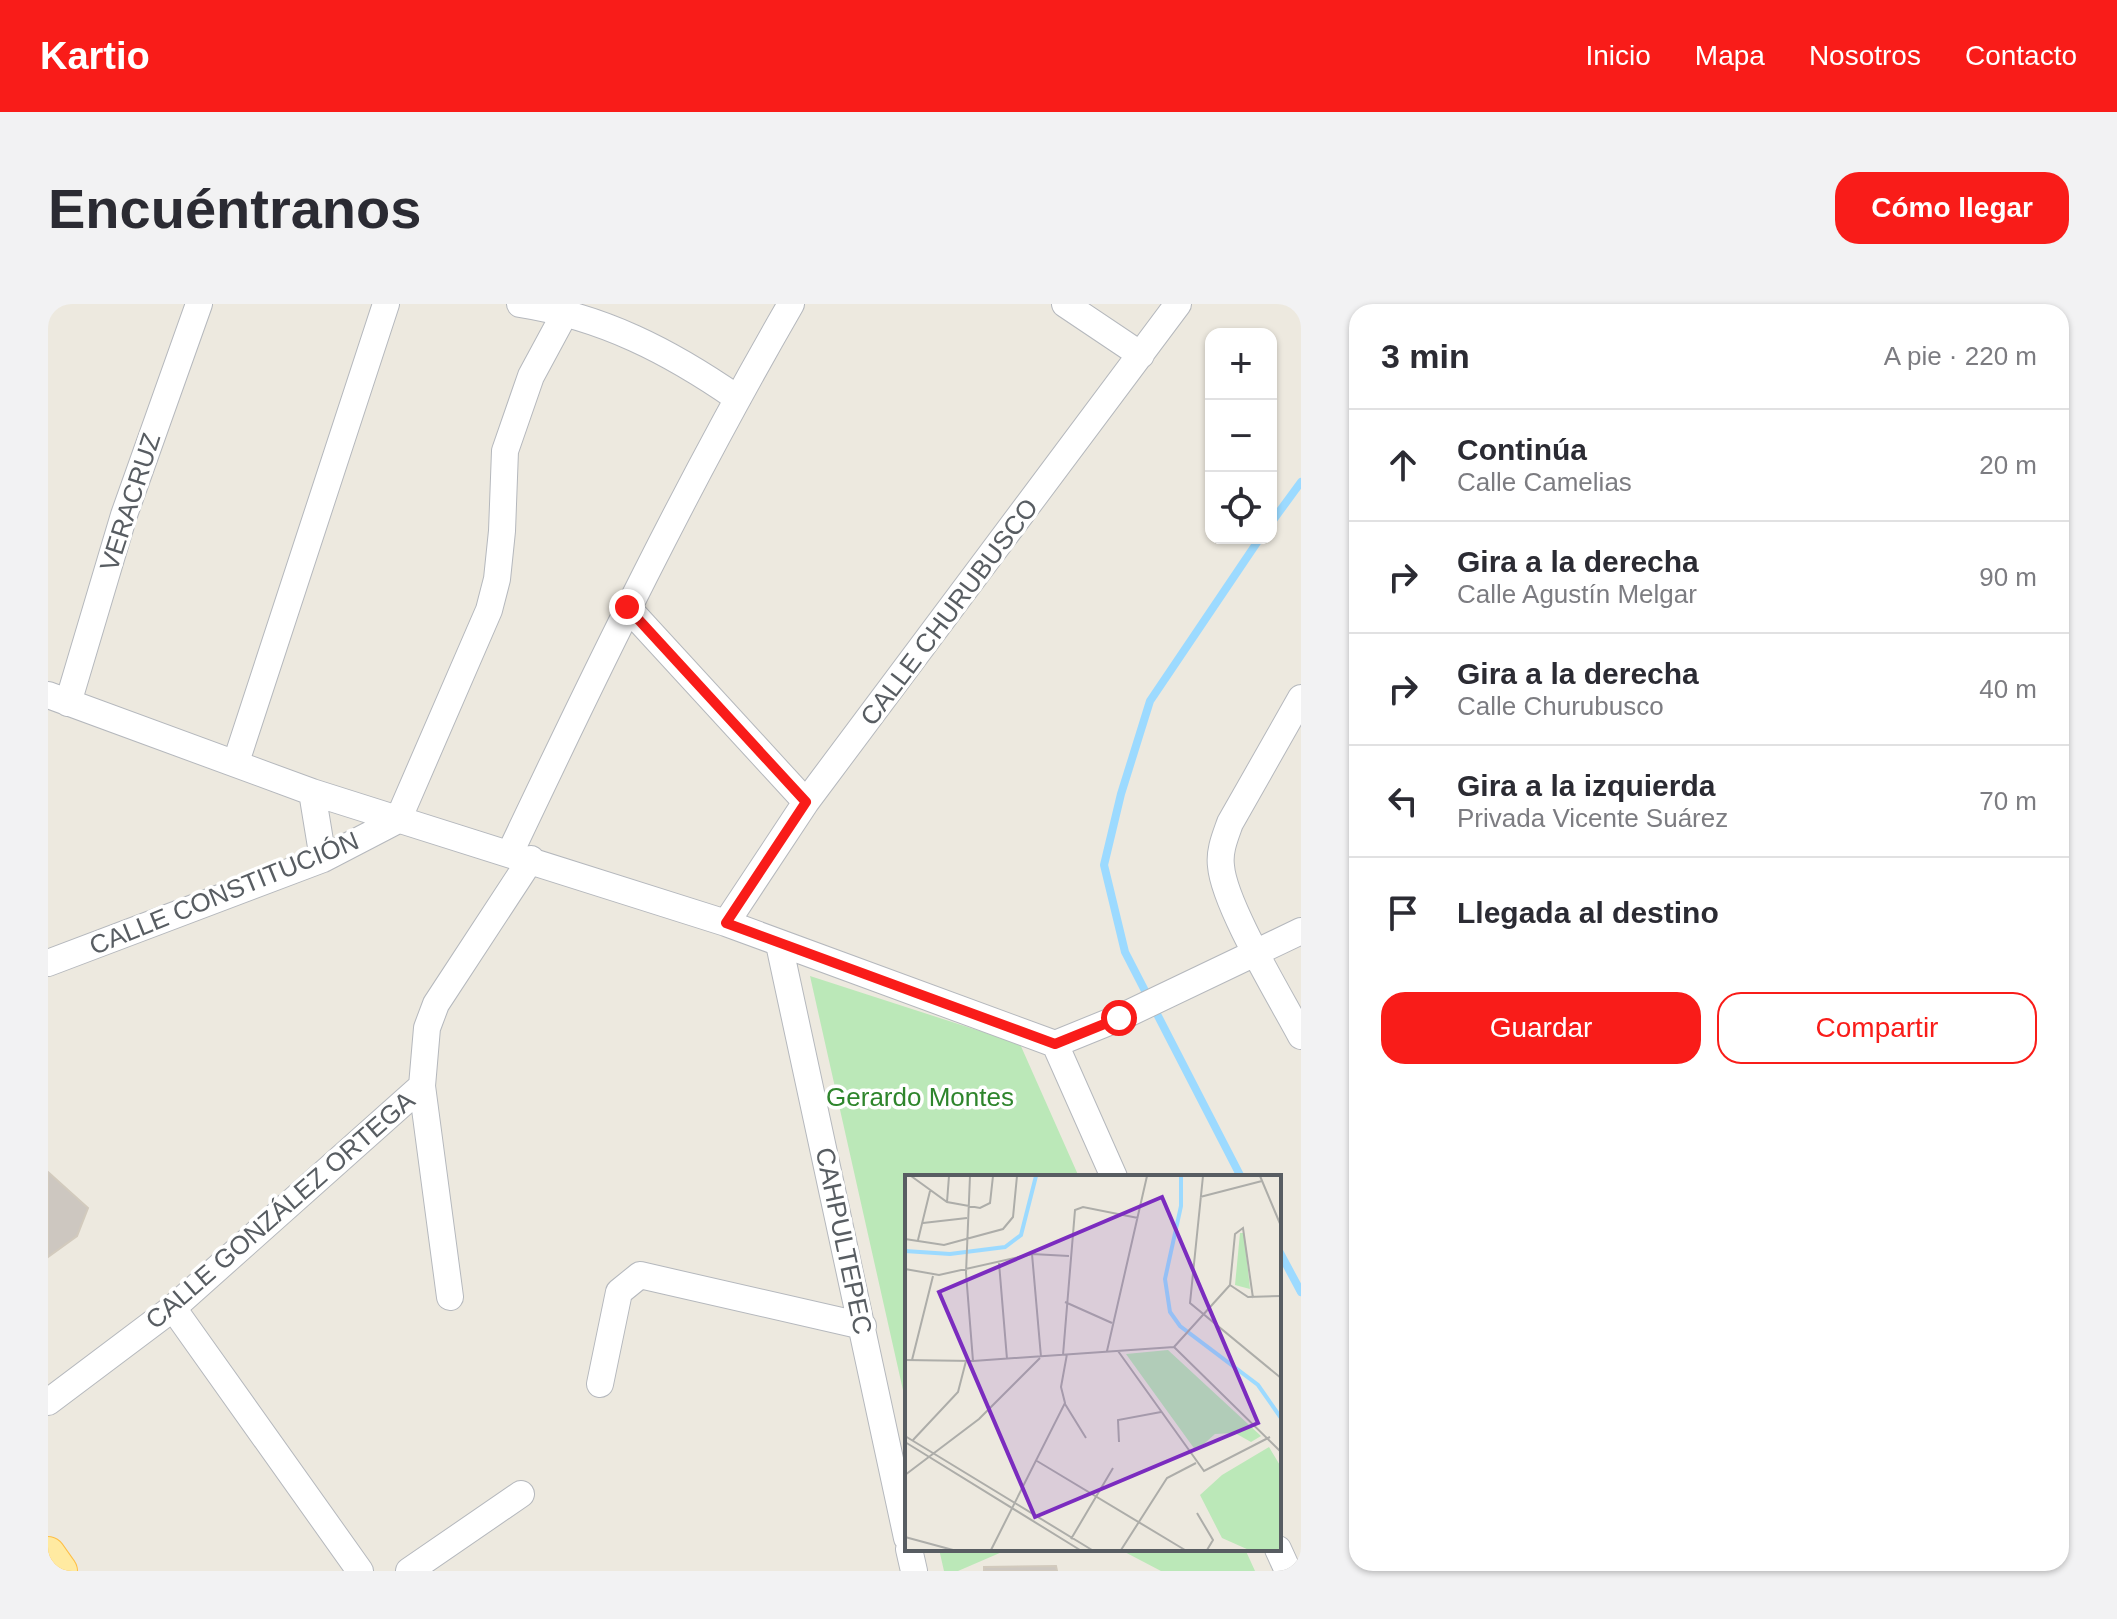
<!DOCTYPE html>
<html lang="es">
<meta charset="utf-8">
<style>
body{margin:0;font-family:Arial,sans-serif;background:#f2f2f3;color:#2b2b33}
.controls{position:absolute;right:24px;top:24px;display:grid;overflow:hidden;border-radius:16px;box-shadow:0 2px 6px #0004}
.controls button{width:72px;height:72px;display:grid;place-items:center;padding:0;border:0;border-bottom:2px solid #e1e1e2;background:#fff;color:#2b2b33;font:40px sans-serif}
.stop{position:absolute;width:24px;height:24px;margin:-18px;border:6px solid #f91c19;border-radius:50%;background:#fff}
.stop.end{background:#f91c19;border-color:#fff;box-shadow:0 2px 8px #0008}
.list{margin:0;padding:0;list-style:none}
h2{display:flex;justify-content:space-between;align-items:center;height:104px;margin:0;padding:0 32px;font-size:34px}
h2 small{font-size:26px;font-weight:400;color:#7c7c81}
.list li{display:grid;grid-template-columns:52px 1fr auto;gap:24px;align-items:center;box-sizing:border-box;height:112px;padding:0 32px;border-top:2px solid #e1e1e2}
.list b{display:block;font-size:30px;white-space:nowrap}
.list p{margin:0;font-size:26px;white-space:nowrap;color:#7c7c81}
.list em{font-size:26px;font-style:normal;color:#7c7c81}
.actions{display:flex;gap:16px;padding:24px 32px}
.actions a{flex:1;padding:18px 0;border:2px solid #f91c19;border-radius:24px;text-align:center;font-size:28px;color:#f91c19}
.actions .main{background:#f91c19;color:#fff}
.icon{flex:none;width:44px;height:44px;fill:none;stroke:currentColor;stroke-width:2;stroke-linecap:round;stroke-linejoin:round}
.map{position:relative;flex:none;width:1253px;height:1267px;overflow:hidden;border-radius:24px}
header{display:flex;align-items:center;gap:48px;box-sizing:border-box;height:112px;padding:0 40px;background:#f91c19;color:#fff}
header strong{font-size:38px}
nav{display:flex;gap:44px;margin-inline-start:auto;font-size:28px}
.intro{display:flex;align-items:center;justify-content:space-between;box-sizing:border-box;height:192px;padding:0 48px}
h1{margin:0;font-size:56px}
.button{padding:20px 36px;border-radius:24px;background:#f91c19;color:#fff;font-size:28px;font-weight:700}
main{display:flex;gap:48px;padding:0 48px}
aside{flex:1;background:#fff;border-radius:24px;box-shadow:0 2px 6px #0004}
.map>svg:first-child{display:block}
.green{fill:#bbe8b8}
.lines{fill:none;stroke-linecap:round;stroke-linejoin:round}
.stream{stroke:#9cdaff;stroke-width:8}
.building{fill:#cdc7c0;stroke:#d2cabd;stroke-width:2}
.minor-casing{stroke:#b5b8bd;stroke-width:28}
.major-casing{stroke:#febf46;stroke-width:36}
.minor{stroke:#fff;stroke-width:26}
.major{stroke:#ffeaa1;stroke-width:34}
.route{stroke:#f91c19;stroke-width:10}
.labels{text-anchor:middle;stroke-width:7;stroke-linejoin:round;paint-order:stroke}
.street-label{font-size:26px;fill:#585d62;stroke:#fff}
.park-label{font-size:26px;fill:#2e852c;stroke:#fff}
.inset-river{fill:none;stroke:#9cdaff;stroke-width:4}
.inset-road{fill:none;stroke:#adada9;stroke-width:2}
.view{fill:#7b2cbf;fill-opacity:0.15;stroke:#7b2cbf;stroke-width:4}
.inset-edge{fill:none;stroke:#585d62;stroke-width:4}
</style>
<header>
<strong>Kartio</strong>
<nav><a>Inicio</a><a>Mapa</a><a>Nosotros</a><a>Contacto</a></nav>
</header>
<div class="intro"><h1>Encuéntranos</h1><a class="button">Cómo llegar</a></div>
<main>
<div class="map">
<svg width="1253" height="1267" viewBox="0 0 1253 1267">
<rect width="100%" height="100%" fill="#ede9df"/>
<path class="green" d="M762 672 972 740 1031 873H859V1104Z
M891 1245H961L910 1267H896Z
M1071 1245H1197L1207 1267H1113Z"/>
<g class="lines">
<path class="stream" d="M1223 219 1253 178
M1193 873 1077 648 1056 561 1073 490 1102 397 1212 234
M1231 947 1253 988"/>
</g>
<path class="building" d="M0 868 40 904 29 932 0 953Z
M1008 1262 1009 1267H936V1263Z"/>
<g class="lines">
<g class="minor-casing">
<path id="minor" d="M472 0C555 13 621 47 689 94
M1017 0 1093 51
M579 303 758 498
M0 391 264 488 678 619 1007 740
M1253 394 1182 519C1177 533 1171 547 1173 562 1176 601 1233 694 1253 732
M20 399 76 211 151 0
M188 458 338 0
M264 488 275 555
M350 516 441 306 449 275 454 227 457 147 483 72 517 9
M462 549C550 363 640 178 743 0
M678 619 758 498 1130 0
M731 640 859 1234
M0 659 275 555 350 516
M1007 740 1071 714 1253 627
M1007 740 1066 873
M374 782 402 993
M125 1004 312 1267
M552 1080 571 988 592 971 815 1022
M0 1098 125 1004 374 782 379 724 388 700 483 555
M861 1245 866 1267
M1230 1245 1240 1267
M361 1267 473 1190"/>
</g>
<g class="major-casing">
<path id="major" d="M0 1250 12 1267"/>
</g>
<use href="#minor" class="minor"/>
<use href="#major" class="major"/>
</g>
<g class="lines">
<path class="route" d="M579 303 758 498 678 619 1007 740 1071 714"/>
</g>
<g class="labels">
<g class="street-label">
<text transform="translate(82 198) rotate(-72)" y="9">VERACRUZ</text>
<text transform="translate(901 308) rotate(-53)" y="9">CALLE CHURUBUSCO</text>
<text transform="translate(176 589) rotate(-22)" y="9">CALLE CONSTITUCIÓN</text>
<text transform="translate(232 906) rotate(-41)" y="9">CALLE GONZÁLEZ ORTEGA</text>
<text transform="translate(796 937) rotate(78)" y="9">CAHPULTEPEC</text>
</g>
<g class="park-label">
<text x="872" y="802">Gerardo Montes</text>
</g>
</g>
<g transform="translate(857 871)">
<rect width="376" height="376" fill="#ede9df"/>
<path d="M335 58H339L345 114 330 110ZM263 175 356 261 346 267 330 258 310 259 291 276 221 179ZM364 272 376 292V375H344L317 363 295 320 317 300Z" fill="#bbe8b8"/>
<path class="inset-river" d="M276 1V31L260 104 265 137 275 151 353 210 376 243M0 76 45 79 100 72 116 60 131 1"/>
<path class="inset-road" d="M6 1 42 27 75 33 85 28 88 1M65 1 61 98 68 186M298 1 285 128 376 203M355 1 376 51M295 22 357 6M42 27 44 1M18 48 62 43M0 64 39 70 98 54 108 42 112 1M13 65 25 16M127 79 136 182M94 88 102 184M0 94 34 100 127 79 164 81M325 110 330 59 338 53 348 123M325 110 343 122 376 121M160 127 207 148M269 172 376 277M269 172 325 110M202 176 242 1M213 176 299 296 365 262M158 180 170 35 178 32 233 43M0 185 68 186 269 172M7 185 28 101M160 229 181 263M0 261 187 375M8 265 53 217 61 186M0 267 175 375M214 267 213 245 256 237M132 286 280 375M0 300 74 244 135 183M292 338 308 365 302 375M0 362 48 375M166 364 208 293M86 375 160 228 156 212 162 179M216 375 262 303 291 288"/>
<path class="view" d="M257 22 353 248 130 342 34 117Z"/>
<rect width="376" height="376" class="inset-edge"/>
</g>
</svg>
<div class="controls">
<button>+</button>
<button>−</button>
<button><svg class="icon" aria-label="locate" viewBox="0 0 24 24"><circle cx="12" cy="12" r="6"/><path d="M12 2v4M12 18v4M2 12h4M18 12h4"/></svg></button>
</div>
<div class="stop" style="left:1071px;top:714px"></div>
<div class="stop end" style="left:579px;top:303px"></div>
</div>
<aside>
<h2>3 min<small>A pie · 220 m</small></h2>
<ul class="list">
<li><svg class="icon" aria-label="ahead" viewBox="0 0 24 24"><path d="M12 20V5M6 11l6-6 6 6"/></svg><div><b>Continúa</b><p>Calle Camelias</p></div><em>20 m</em></li>
<li><svg class="icon" aria-label="right" viewBox="0 0 24 24"><path d="M7 20v-9h11M14 6l5 5-5 5"/></svg><div><b>Gira a la derecha</b><p>Calle Agustín Melgar</p></div><em>90 m</em></li>
<li><svg class="icon" aria-label="right" viewBox="0 0 24 24"><path d="M7 20v-9h11M14 6l5 5-5 5"/></svg><div><b>Gira a la derecha</b><p>Calle Churubusco</p></div><em>40 m</em></li>
<li><svg class="icon" aria-label="left" viewBox="0 0 24 24"><path d="M17 20v-9H6M10 6l-5 5 5 5"/></svg><div><b>Gira a la izquierda</b><p>Privada Vicente Suárez</p></div><em>70 m</em></li>
<li><svg class="icon" aria-label="arrive" viewBox="0 0 24 24"><path d="M6 21V4h12l-3 4 3 4H6"/></svg><div><b>Llegada al destino</b></div></li>
</ul>
<div class="actions"><a class="main">Guardar</a><a>Compartir</a></div>
</aside>
</main>
